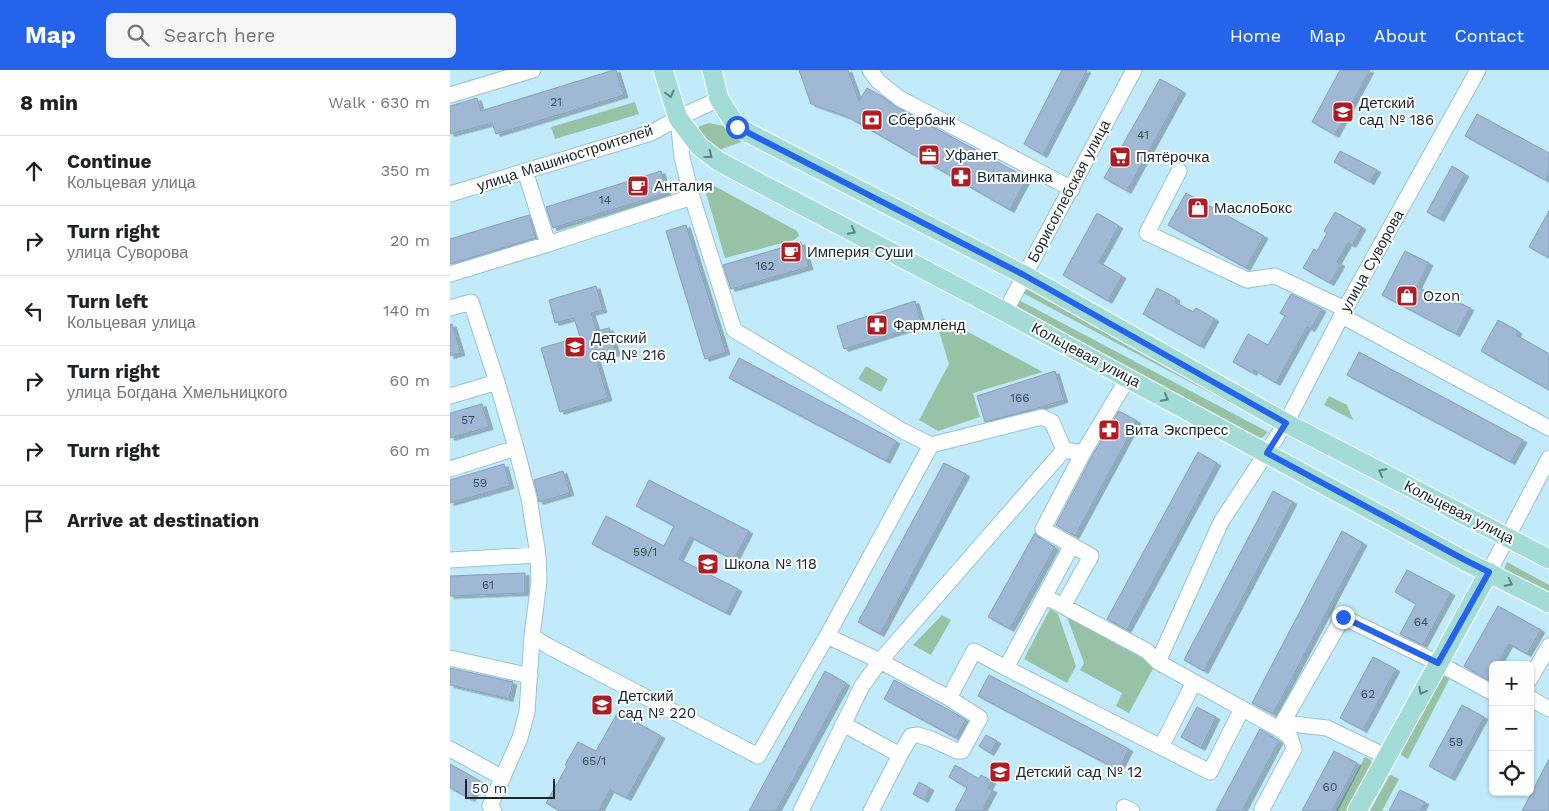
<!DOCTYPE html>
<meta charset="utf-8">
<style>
body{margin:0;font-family:"Work Sans",sans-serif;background:#f6f6f6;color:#202124}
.controls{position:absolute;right:15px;bottom:15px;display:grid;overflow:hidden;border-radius:8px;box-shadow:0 1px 4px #0004}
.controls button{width:45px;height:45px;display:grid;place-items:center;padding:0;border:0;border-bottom:1px solid #e0e0e0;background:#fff;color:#202124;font:25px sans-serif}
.scale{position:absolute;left:15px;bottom:12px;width:90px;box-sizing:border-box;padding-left:5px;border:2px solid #17272d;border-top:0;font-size:14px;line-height:18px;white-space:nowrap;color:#17272d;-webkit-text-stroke:4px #fff;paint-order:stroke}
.stop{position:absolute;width:15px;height:15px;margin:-11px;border:4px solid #2563eb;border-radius:50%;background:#fff}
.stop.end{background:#2563eb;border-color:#fff;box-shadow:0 1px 5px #0008}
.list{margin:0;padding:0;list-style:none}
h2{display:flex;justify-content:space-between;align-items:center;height:65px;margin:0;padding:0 20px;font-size:21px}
h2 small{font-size:16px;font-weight:400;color:#757577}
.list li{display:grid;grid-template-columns:32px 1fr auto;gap:15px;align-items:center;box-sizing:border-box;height:70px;padding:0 20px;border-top:1px solid #e0e0e0}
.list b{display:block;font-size:19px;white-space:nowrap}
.list p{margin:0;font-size:16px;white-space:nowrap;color:#757577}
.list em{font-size:16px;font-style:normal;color:#757577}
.icon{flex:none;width:28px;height:28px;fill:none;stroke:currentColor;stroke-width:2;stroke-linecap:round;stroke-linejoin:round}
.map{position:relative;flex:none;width:1099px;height:741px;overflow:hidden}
header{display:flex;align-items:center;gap:30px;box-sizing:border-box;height:70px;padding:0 25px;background:#2563eb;color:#fff}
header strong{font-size:24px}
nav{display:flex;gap:28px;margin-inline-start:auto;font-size:18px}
.search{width:350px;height:45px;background:#f6f6f6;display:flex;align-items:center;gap:12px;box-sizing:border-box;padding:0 18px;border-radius:8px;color:#757577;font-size:19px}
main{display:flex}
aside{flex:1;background:#fff}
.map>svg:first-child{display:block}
.green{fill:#98c2a5}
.building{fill:#a0b8d4;stroke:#889fba;filter:url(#shadow)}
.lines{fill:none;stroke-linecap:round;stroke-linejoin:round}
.minor-casing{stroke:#98c2d0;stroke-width:17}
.major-casing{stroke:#fff;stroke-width:21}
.minor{stroke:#fff;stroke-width:15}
.major{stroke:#a3dcd6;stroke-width:19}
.oneway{stroke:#5d8282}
.route{stroke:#2563eb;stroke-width:6}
.labels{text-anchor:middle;stroke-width:4;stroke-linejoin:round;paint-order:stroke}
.number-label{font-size:12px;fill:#394b57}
.poi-label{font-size:15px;fill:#17272d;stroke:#fff;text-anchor:start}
.street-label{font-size:15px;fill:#17272d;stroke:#fff}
</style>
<header>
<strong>Map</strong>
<div class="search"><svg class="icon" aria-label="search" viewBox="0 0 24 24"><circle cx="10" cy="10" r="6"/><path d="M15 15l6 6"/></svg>Search here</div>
<nav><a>Home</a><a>Map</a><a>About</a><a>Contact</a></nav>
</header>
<main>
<aside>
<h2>8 min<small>Walk · 630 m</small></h2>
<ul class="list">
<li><svg class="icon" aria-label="ahead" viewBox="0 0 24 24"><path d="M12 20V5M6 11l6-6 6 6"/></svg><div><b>Continue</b><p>Кольцевая улица</p></div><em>350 m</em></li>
<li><svg class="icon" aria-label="right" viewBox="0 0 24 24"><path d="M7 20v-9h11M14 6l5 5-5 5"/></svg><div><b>Turn right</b><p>улица Суворова</p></div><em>20 m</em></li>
<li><svg class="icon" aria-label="left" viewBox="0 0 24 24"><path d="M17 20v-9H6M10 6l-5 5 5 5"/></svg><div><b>Turn left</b><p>Кольцевая улица</p></div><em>140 m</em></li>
<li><svg class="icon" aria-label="right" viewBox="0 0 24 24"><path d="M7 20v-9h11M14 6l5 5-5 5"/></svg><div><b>Turn right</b><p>улица Богдана Хмельницкого</p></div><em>60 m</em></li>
<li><svg class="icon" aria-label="right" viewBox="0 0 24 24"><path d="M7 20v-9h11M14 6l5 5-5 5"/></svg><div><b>Turn right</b></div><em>60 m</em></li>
<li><svg class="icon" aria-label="arrive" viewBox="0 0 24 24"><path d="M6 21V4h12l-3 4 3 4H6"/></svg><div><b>Arrive at destination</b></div></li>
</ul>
</aside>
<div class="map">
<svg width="1099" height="741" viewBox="0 0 1099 741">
<defs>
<filter id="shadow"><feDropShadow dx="4" dy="2.5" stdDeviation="0" flood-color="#0004"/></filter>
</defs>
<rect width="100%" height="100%" fill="#c1ebfa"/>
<path class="green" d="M185 32 189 44 105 69 101 57Z
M259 53 278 57 297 70 266 81 255 72 247 59 250 56Z
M259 113 347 161 349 166 344 170 275 188 254 116 255 114Z
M576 219H581L822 352V356L571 222Z
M567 229 818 362 812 368H807L567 239 565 234Z
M492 248 593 302 523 323 530 347 488 361 469 350 499 294 488 258Z
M416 296 438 309 431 322 408 309Z
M879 326 897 335 903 350 874 335Z
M1057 492 1099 515V526L1053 502Z
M600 539 608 544 626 596 617 613 574 589Z
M492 545 501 550 481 585 463 575Z
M617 547 705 595 679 643 666 636 672 623 630 600 634 593Z
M992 602 1002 604 958 689 951 685V681Z
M915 687 921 690 922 694 897 741H886Z
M941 705 949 709 932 741H920L939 706Z"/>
<path class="building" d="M164 0H166L174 25 46 64 42 53 0 64V36L27 28 31 41Z
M349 0H398L409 31 417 18 433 27 445 36 577 108 560 140 398 47 361 34Z
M612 0H637L593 85 574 74Z
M890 0H920L885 65 862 52Z
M710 9 732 21 677 121 654 108Z
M1027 44 1099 83V103L1095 110 1015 66Z
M890 81 927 100 920 112 884 92Z
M1002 96 1015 104 990 149 977 142Z
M211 101 217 123 103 158 96 137Z
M736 123 814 166 796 198 718 155Z
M1099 141V188L1079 177Z
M885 142 912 157 902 175 898 173 887 192 891 194 880 213 853 198 864 179 867 181 877 163 874 161Z
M647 143 669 156 649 192 672 206 658 231 613 205Z
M79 145 86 168 0 194V169Z
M236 155 276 282 255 289 216 161Z
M351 172 359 197 281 219 273 195Z
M955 181 979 193 967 217 999 233 1001 229 1020 238 1006 264 932 225Z
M146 216 153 240 141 243 147 261 159 258 166 283 146 288 158 328 110 342 91 278 130 267 124 248 105 253 99 230Z
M707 218 726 228 725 232 743 242 746 238 765 249 750 276 693 244Z
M841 224 872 239 861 259 857 257 826 313 804 300 803 303 783 292 798 264 818 275 835 246 830 243Z
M465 231 472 255 394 279 387 256Z
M1048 250 1068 261 1066 265 1099 284V320L1031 281Z
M2 254 11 283 0 286V255Z
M909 282 1073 370 1061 392 897 305Z
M289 288 446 371 436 391 279 308Z
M605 301 614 330 585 339 535 352 527 326Z
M32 334 39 357 0 368V343Z
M669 341 687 351 625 466 606 455 642 386Z
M748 382 767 393 677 560 657 549Z
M494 393 516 404 430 564 408 552Z
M54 394 60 416 0 433V410Z
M113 401 120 423 89 432 84 410Z
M199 410 299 461 284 490 240 467 229 489 288 519 276 543 142 474 156 446 214 476 224 456 186 436Z
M823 421 843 432 754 601 734 590Z
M892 461 913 473 823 644 802 633Z
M585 463 588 467 605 477 560 559 538 547Z
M957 500 1001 523 973 575 950 564 966 534 945 522Z
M75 503V523L0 526V506Z
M1048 536 1091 560 1077 584 1059 574 1047 595H1043V602L1038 610 1014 596Z
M923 587 946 599 913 660 890 648Z
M0 598 63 612 59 629 0 615Z
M375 601 396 613 326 741H299Z
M539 605 679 679 668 700 528 626Z
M444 610 501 641 516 650 506 668 434 629Z
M1012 635 1034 647 1001 708 979 696Z
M747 637 766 647 751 678 731 667Z
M168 642 211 666 177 728 160 720 149 741H110L96 733 117 696 115 695 128 672 146 681Z
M810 659 829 671 792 741H766Z
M536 665 547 671 540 683 529 676Z
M884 681 907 693 882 741H852Z
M1099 689V741H1072Z
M0 694 30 711 21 729 0 718Z
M505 695 529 709 531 705 542 711 538 718 543 720 532 741H505L517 718 499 707Z
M469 712 480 718 474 730 463 724Z
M950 720 975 732 970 741H939Z"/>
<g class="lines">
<g class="minor-casing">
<path id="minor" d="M420 0 428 11 449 28 622 119
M0 25 83 0
M228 48 232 88 242 127 284 260 451 360 481 375 592 347 602 352 614 380
M729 101 697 163 797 210 825 206 895 239
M0 124 201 63 228 48 269 29
M98 174 242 127
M0 204 98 174 75 101
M0 238 21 232 47 312 66 378 79 428 88 485 89 511 82 566 77 642 70 668 40 736 44 741
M555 242 684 0
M892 246 1099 358
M0 326 47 312
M0 399 66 378
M622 475 556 598 711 677
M0 490 88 485
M1039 502 1099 388
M594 526 697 581 708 592 829 659 893 547 988 593 1043 623
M613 536 641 486 593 459 633 383
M82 566 98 576 308 686 377 566 430 591 499 628 524 581 556 598
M377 566 481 375
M0 588 80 606
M708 592 771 452 836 353 895 239 1028 0
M1080 609 1099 576
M744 612 711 677 760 702 792 639
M1080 628 1099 639
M833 653 877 658 937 687
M393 654 450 685 461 666 468 665 481 669 507 681H512L530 648 499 628
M0 679 53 708
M674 737 682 741
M812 739 844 679 840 667 829 659
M351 741 412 616 430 591 614 380 633 383 678 308
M421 741 450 685"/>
</g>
<g class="major-casing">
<path id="major" d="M213 0 228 48 249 76 268 91 555 242 1015 491 1099 533
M262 0 269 29 287 57 574 205 836 353 1099 489
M907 741 1039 502"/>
</g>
<use href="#minor" class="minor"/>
<use href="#major" class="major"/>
</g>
<defs><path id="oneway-chevron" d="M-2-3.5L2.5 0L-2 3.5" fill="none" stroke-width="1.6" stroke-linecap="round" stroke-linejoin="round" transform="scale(1.25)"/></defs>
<g class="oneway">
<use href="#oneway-chevron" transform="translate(220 24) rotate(75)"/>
<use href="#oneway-chevron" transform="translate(259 85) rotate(38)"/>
<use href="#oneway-chevron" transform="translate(402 161) rotate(28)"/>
<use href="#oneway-chevron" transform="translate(715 328) rotate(28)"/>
<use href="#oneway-chevron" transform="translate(932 402) rotate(-152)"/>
<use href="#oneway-chevron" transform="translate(1059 513) rotate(28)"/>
<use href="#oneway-chevron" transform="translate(972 621) rotate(118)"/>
</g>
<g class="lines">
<path class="route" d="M287 57 574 205 836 353 817 383 1015 490 1039 502 988 593 893 547"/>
</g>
<defs>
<g id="school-square" transform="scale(1.125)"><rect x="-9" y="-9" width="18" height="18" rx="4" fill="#ae1c24" stroke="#fff"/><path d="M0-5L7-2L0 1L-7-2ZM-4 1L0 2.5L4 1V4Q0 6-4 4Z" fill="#fff"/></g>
<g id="bank-square" transform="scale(1.125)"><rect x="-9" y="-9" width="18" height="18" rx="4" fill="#ae1c24" stroke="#fff"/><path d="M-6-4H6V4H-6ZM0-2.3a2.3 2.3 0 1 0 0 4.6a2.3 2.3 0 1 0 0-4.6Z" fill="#fff"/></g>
<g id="office-square" transform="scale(1.125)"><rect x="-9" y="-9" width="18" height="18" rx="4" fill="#ae1c24" stroke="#fff"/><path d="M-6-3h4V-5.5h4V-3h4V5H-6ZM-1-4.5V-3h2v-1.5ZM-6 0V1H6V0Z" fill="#fff"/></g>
<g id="supermarket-square" transform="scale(1.125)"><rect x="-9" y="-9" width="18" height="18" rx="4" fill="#ae1c24" stroke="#fff"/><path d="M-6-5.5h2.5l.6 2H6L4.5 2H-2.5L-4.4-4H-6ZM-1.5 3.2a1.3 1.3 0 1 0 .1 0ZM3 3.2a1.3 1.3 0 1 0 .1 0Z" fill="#fff"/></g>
<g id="pharmacy-square" transform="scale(1.125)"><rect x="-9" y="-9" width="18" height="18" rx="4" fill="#ae1c24" stroke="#fff"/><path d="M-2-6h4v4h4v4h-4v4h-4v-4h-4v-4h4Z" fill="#fff"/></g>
<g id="cafe-square" transform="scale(1.125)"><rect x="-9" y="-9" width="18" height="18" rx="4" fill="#ae1c24" stroke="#fff"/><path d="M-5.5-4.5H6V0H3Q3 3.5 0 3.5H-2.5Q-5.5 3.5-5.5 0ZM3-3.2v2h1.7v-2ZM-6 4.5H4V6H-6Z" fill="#fff"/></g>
<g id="shop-square" transform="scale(1.125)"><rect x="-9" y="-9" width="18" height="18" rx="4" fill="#ae1c24" stroke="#fff"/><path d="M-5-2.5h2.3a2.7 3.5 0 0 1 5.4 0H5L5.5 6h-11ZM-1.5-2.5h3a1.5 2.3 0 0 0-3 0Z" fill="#fff"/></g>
</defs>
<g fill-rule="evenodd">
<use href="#school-square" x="893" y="42"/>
<use href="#bank-square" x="422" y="50"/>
<use href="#office-square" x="479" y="85"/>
<use href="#supermarket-square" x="670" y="87"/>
<use href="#pharmacy-square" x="511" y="107"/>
<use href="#cafe-square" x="188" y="116"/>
<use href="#shop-square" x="748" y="138"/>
<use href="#cafe-square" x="341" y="182"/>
<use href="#shop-square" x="957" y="226"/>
<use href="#pharmacy-square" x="427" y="255"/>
<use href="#school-square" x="125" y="277"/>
<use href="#pharmacy-square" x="659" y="360"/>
<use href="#school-square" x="258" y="494"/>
<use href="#school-square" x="152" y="635"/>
<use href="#school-square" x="550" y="702"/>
</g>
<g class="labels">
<g class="number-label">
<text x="106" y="36">21</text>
<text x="693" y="69">41</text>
<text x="155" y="134">14</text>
<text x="315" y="200">162</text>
<text x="570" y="332">166</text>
<text x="18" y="354">57</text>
<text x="30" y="417">59</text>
<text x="195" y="486">59/1</text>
<text x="38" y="519">61</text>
<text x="971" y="556">64</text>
<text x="918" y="628">62</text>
<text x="1006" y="676">59</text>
<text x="144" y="695">65/1</text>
<text x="880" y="721">60</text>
</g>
<g class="poi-label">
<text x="909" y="38">Детский<tspan x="909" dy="17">сад № 186</tspan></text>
<text x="438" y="55">Сбербанк</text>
<text x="495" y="90">Уфанет</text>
<text x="686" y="92">Пятёрочка</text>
<text x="527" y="112">Витаминка</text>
<text x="204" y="121">Анталия</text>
<text x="764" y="143">МаслоБокс</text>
<text x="357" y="187">Империя Суши</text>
<text x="973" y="231">Ozon</text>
<text x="443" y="260">Фармленд</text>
<text x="141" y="273">Детский<tspan x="141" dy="17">сад № 216</tspan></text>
<text x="675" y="365">Вита Экспресс</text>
<text x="274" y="499">Школа № 118</text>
<text x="168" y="631">Детский<tspan x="168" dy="17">сад № 220</tspan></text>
<text x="566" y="707">Детский сад № 12</text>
</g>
<g class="street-label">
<text transform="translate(115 88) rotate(-18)" y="5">улица Машиностроителей</text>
<text transform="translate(619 121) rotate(-62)" y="5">Борисоглебская улица</text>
<text transform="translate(922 191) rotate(-61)" y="5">улица Суворова</text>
<text transform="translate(636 285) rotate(28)" y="5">Кольцевая улица</text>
<text transform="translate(1009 442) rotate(27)" y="5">Кольцевая улица</text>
</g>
</g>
</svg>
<div class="controls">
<button>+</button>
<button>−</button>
<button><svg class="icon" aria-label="locate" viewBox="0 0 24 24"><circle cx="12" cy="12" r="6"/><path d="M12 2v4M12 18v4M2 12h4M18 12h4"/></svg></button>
</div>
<div class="scale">50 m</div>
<div class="stop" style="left:287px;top:57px"></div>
<div class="stop end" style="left:893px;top:547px"></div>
</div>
</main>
